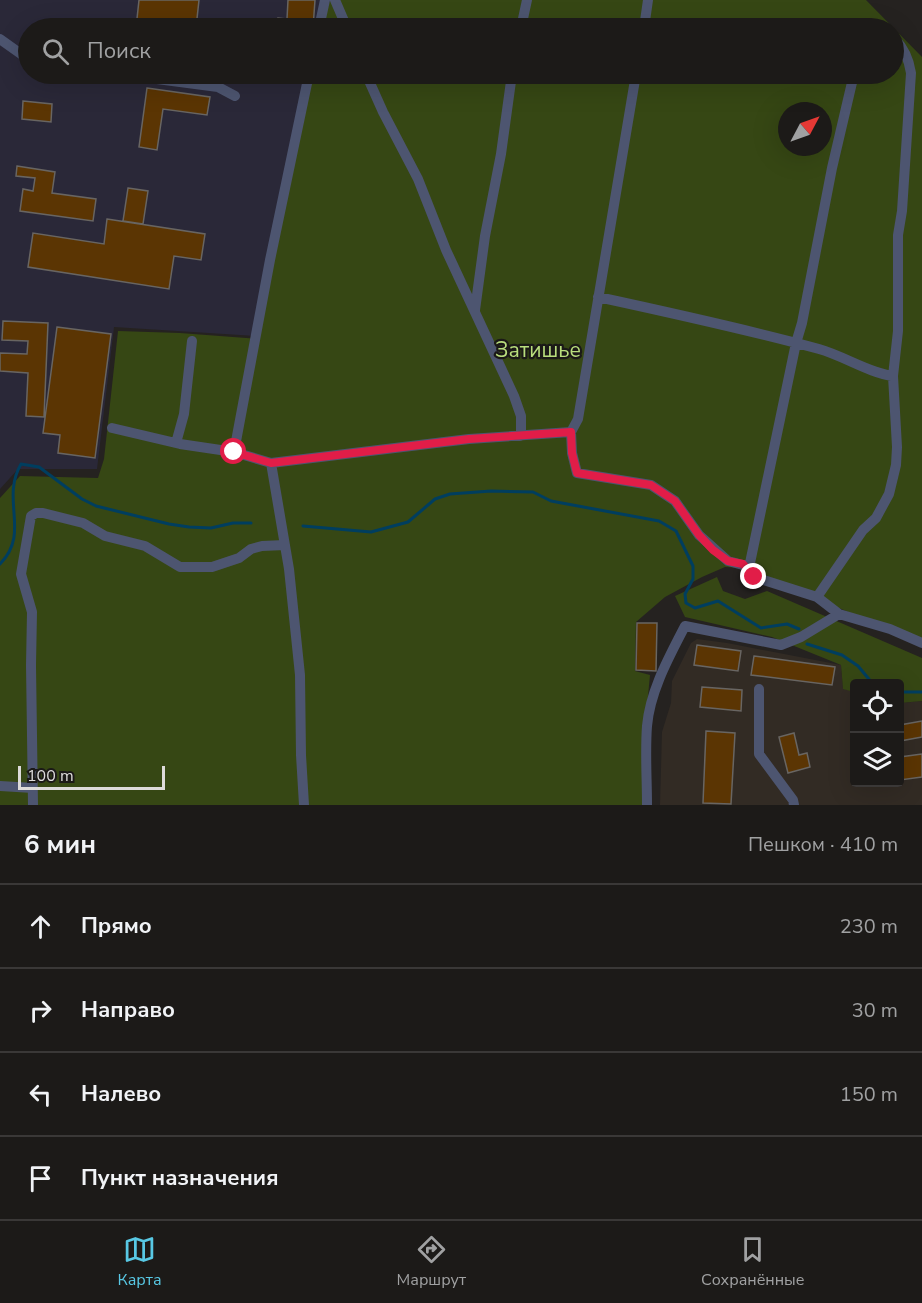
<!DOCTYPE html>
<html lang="ru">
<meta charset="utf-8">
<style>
body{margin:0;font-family:"Nunito Sans",sans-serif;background:#252321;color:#f1f3f6}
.controls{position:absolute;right:18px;bottom:18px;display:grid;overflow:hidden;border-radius:6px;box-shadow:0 6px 24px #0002}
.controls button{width:54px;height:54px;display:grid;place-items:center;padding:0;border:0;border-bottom:2px solid #3a3837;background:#1c1a18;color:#f1f3f6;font:30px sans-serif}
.compass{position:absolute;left:778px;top:102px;width:54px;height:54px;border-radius:50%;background:#1c1a18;box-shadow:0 6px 24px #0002;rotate:49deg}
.scale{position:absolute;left:18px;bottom:15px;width:147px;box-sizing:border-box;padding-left:6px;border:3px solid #dddbda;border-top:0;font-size:16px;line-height:21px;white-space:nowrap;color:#dddbda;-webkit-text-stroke:4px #1b1917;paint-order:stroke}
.stop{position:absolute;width:18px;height:18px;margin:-14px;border:4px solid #e11d48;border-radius:50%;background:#fff}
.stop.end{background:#e11d48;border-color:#fff;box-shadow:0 2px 6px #0008}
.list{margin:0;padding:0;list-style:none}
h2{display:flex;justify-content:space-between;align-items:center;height:78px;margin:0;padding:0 24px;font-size:26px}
h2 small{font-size:20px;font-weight:400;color:#a0a1a2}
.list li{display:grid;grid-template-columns:39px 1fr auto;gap:18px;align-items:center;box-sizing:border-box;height:84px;padding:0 24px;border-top:2px solid #3a3837}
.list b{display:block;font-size:22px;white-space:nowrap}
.list em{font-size:20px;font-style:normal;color:#a0a1a2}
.icon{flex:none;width:33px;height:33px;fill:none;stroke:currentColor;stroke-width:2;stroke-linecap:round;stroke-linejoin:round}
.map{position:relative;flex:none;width:922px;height:805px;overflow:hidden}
.search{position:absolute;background:#1c1a18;box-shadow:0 6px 24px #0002;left:18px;right:18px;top:18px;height:66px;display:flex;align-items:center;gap:15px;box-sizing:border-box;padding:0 21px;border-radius:33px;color:#a0a1a2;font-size:22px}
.sheet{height:414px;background:#1c1a18}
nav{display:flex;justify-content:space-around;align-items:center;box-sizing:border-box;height:84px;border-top:2px solid #3a3837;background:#1c1a18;font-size:16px;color:#a0a1a2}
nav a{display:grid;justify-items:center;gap:3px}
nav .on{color:#58c8e4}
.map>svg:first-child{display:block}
.built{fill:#322b24}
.industrial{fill:#2a2838}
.green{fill:#364714;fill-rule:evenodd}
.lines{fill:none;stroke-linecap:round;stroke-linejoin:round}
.stream{stroke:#003e5f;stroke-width:3}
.building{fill:#5b3503;stroke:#686562;stroke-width:1.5}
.minor{stroke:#4d5570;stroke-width:10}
.route{stroke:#e11d48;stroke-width:8}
.labels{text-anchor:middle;stroke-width:4.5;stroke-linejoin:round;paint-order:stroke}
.park-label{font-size:21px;fill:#b9de7d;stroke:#1b1917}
</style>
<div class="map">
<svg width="922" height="805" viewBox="0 0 922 805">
<rect width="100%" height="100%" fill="#252220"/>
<path class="built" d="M697 639 727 643 841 665 843 688 854 692V782H900V703L922 701V805H660L662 732 671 703 672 681 691 643Z"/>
<path class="industrial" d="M0 0H322L316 28H28V74H307L256 336 114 327 97 469H18L0 489Z"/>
<path class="green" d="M330 0H866L922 57V646L879 625 745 568 725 567 702 577 665 597 636 622 635 671 650 675 645 728 644 805H0V498L20 476 98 478 104 459 118 331 180 333 259 339 310 74H894V28H322ZM787 111H823V147H787Z
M717 577 723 591 745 599 767 591 922 658V701L900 703V684H854V692L843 689 841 665 772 637 685 617 675 596Z"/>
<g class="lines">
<path class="stream" d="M303 526 371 532 408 522 435 499 450 494 491 491 533 492 551 501 659 521 676 531 693 566V579L685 594 686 603 695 608 718 601 761 628 787 624 799 629
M0 564C31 533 0 500 21 464L39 467 82 499 96 506 169 524 189 527 211 528 233 523H251
M807 644 842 655 858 666 873 684
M900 692H922"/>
</g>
<path class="building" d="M139 0H199L196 28H136Z
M288 0H315L313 28H277L278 18 287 19Z
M275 74H307L305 81Z
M147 88 210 97 207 115 163 109 157 150 139 147Z
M23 101 52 104 51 122 22 119Z
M17 166 55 172 52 193 96 199 93 221 20 211 23 189 33 191 35 178 16 176Z
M128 188 148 191 143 224 123 221Z
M107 219 205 234 201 260 174 256 169 289 28 267 33 233 104 244Z
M3 321 48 323 44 417 26 416 28 373 0 371V353L27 354 28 341 2 340Z
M57 327 111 334 95 458 58 453 60 435 43 433Z
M637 623H657L656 671 636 670Z
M697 645 741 651 738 671 694 665Z
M754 656 835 667 832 685 751 675Z
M702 687 742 690 741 711 700 707Z
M922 721V737L900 741V725Z
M706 731 735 733 731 804 703 803Z
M794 733 799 755 807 753 810 767 788 773 779 737Z
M922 754V777L900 780V757Z"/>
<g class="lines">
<path class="minor" d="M335 0 347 28
M319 28 325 0
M521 28 527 0
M644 28 648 0
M870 28H878
M0 39 28 59
M119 74 218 87 235 96
M366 74 383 112 418 179 446 250 514 396 521 416V436
M598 297C672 313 746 329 819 349 844 356 869 373 893 376L898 331V235L902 211 911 73C909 59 904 48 894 38
M475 310 485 236 501 154 512 74
M112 428 180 444 234 452
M571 432 572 453 577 473 651 485 675 501 699 535 728 561 743 565 750 563 796 343 802 323 832 168 854 74
M176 443 184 414 192 341
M271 463 234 452 270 260 309 74
M743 565 754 577 817 597
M839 614 817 597 863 530 876 518 889 494 896 465 897 447 893 376
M759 689V754L793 800 794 805
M0 786 33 788
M33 805 31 665 32 612 21 574 31 516 36 513H43L83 523 105 536 145 546 180 567H212L239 558 251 549 262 546 285 545
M304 805 301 755 300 675 289 569 271 463 469 439 571 432 578 419 636 74
M647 805C647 779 645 752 647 726 650 691 669 657 685 626L781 645 801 637 839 614 890 629 922 643"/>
</g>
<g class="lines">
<path class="route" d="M234 452 271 463 469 439 571 432 572 453 577 473 651 485 675 501 699 535 713 550 728 561 743 564 754 577"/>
</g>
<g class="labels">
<g class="park-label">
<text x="538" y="357">Затишье</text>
</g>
</g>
</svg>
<div class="controls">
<button><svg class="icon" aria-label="locate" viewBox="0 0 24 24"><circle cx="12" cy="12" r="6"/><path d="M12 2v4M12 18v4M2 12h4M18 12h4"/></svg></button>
<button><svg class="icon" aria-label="layers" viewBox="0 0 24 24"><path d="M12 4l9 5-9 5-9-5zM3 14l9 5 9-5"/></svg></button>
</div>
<svg class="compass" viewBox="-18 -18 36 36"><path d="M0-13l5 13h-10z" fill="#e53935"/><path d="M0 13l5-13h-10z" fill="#a0a1a2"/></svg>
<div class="scale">100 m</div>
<div class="stop" style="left:234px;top:452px"></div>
<div class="stop end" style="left:754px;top:577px"></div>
<div class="search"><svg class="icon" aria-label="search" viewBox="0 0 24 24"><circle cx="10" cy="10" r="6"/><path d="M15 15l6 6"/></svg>Поиск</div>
</div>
<section class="sheet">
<h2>6 мин<small>Пешком · 410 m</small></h2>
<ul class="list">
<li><svg class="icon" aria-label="ahead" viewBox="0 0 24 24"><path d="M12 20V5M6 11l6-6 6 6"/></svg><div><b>Прямо</b></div><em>230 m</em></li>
<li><svg class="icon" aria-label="right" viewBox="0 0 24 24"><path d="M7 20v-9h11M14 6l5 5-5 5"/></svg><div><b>Направо</b></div><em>30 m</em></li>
<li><svg class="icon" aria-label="left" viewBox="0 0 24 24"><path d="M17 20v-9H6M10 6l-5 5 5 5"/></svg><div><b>Налево</b></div><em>150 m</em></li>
<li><svg class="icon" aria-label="arrive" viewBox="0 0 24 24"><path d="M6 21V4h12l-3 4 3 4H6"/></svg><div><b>Пункт назначения</b></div></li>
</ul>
</section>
<nav>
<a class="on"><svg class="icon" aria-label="map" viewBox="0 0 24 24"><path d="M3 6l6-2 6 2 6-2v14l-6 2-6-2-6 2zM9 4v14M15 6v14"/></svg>Карта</a>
<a><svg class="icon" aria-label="directions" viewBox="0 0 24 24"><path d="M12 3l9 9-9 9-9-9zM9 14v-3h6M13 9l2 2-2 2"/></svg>Маршрут</a>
<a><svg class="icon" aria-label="saved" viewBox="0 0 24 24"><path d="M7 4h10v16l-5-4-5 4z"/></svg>Сохранённые</a>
</nav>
